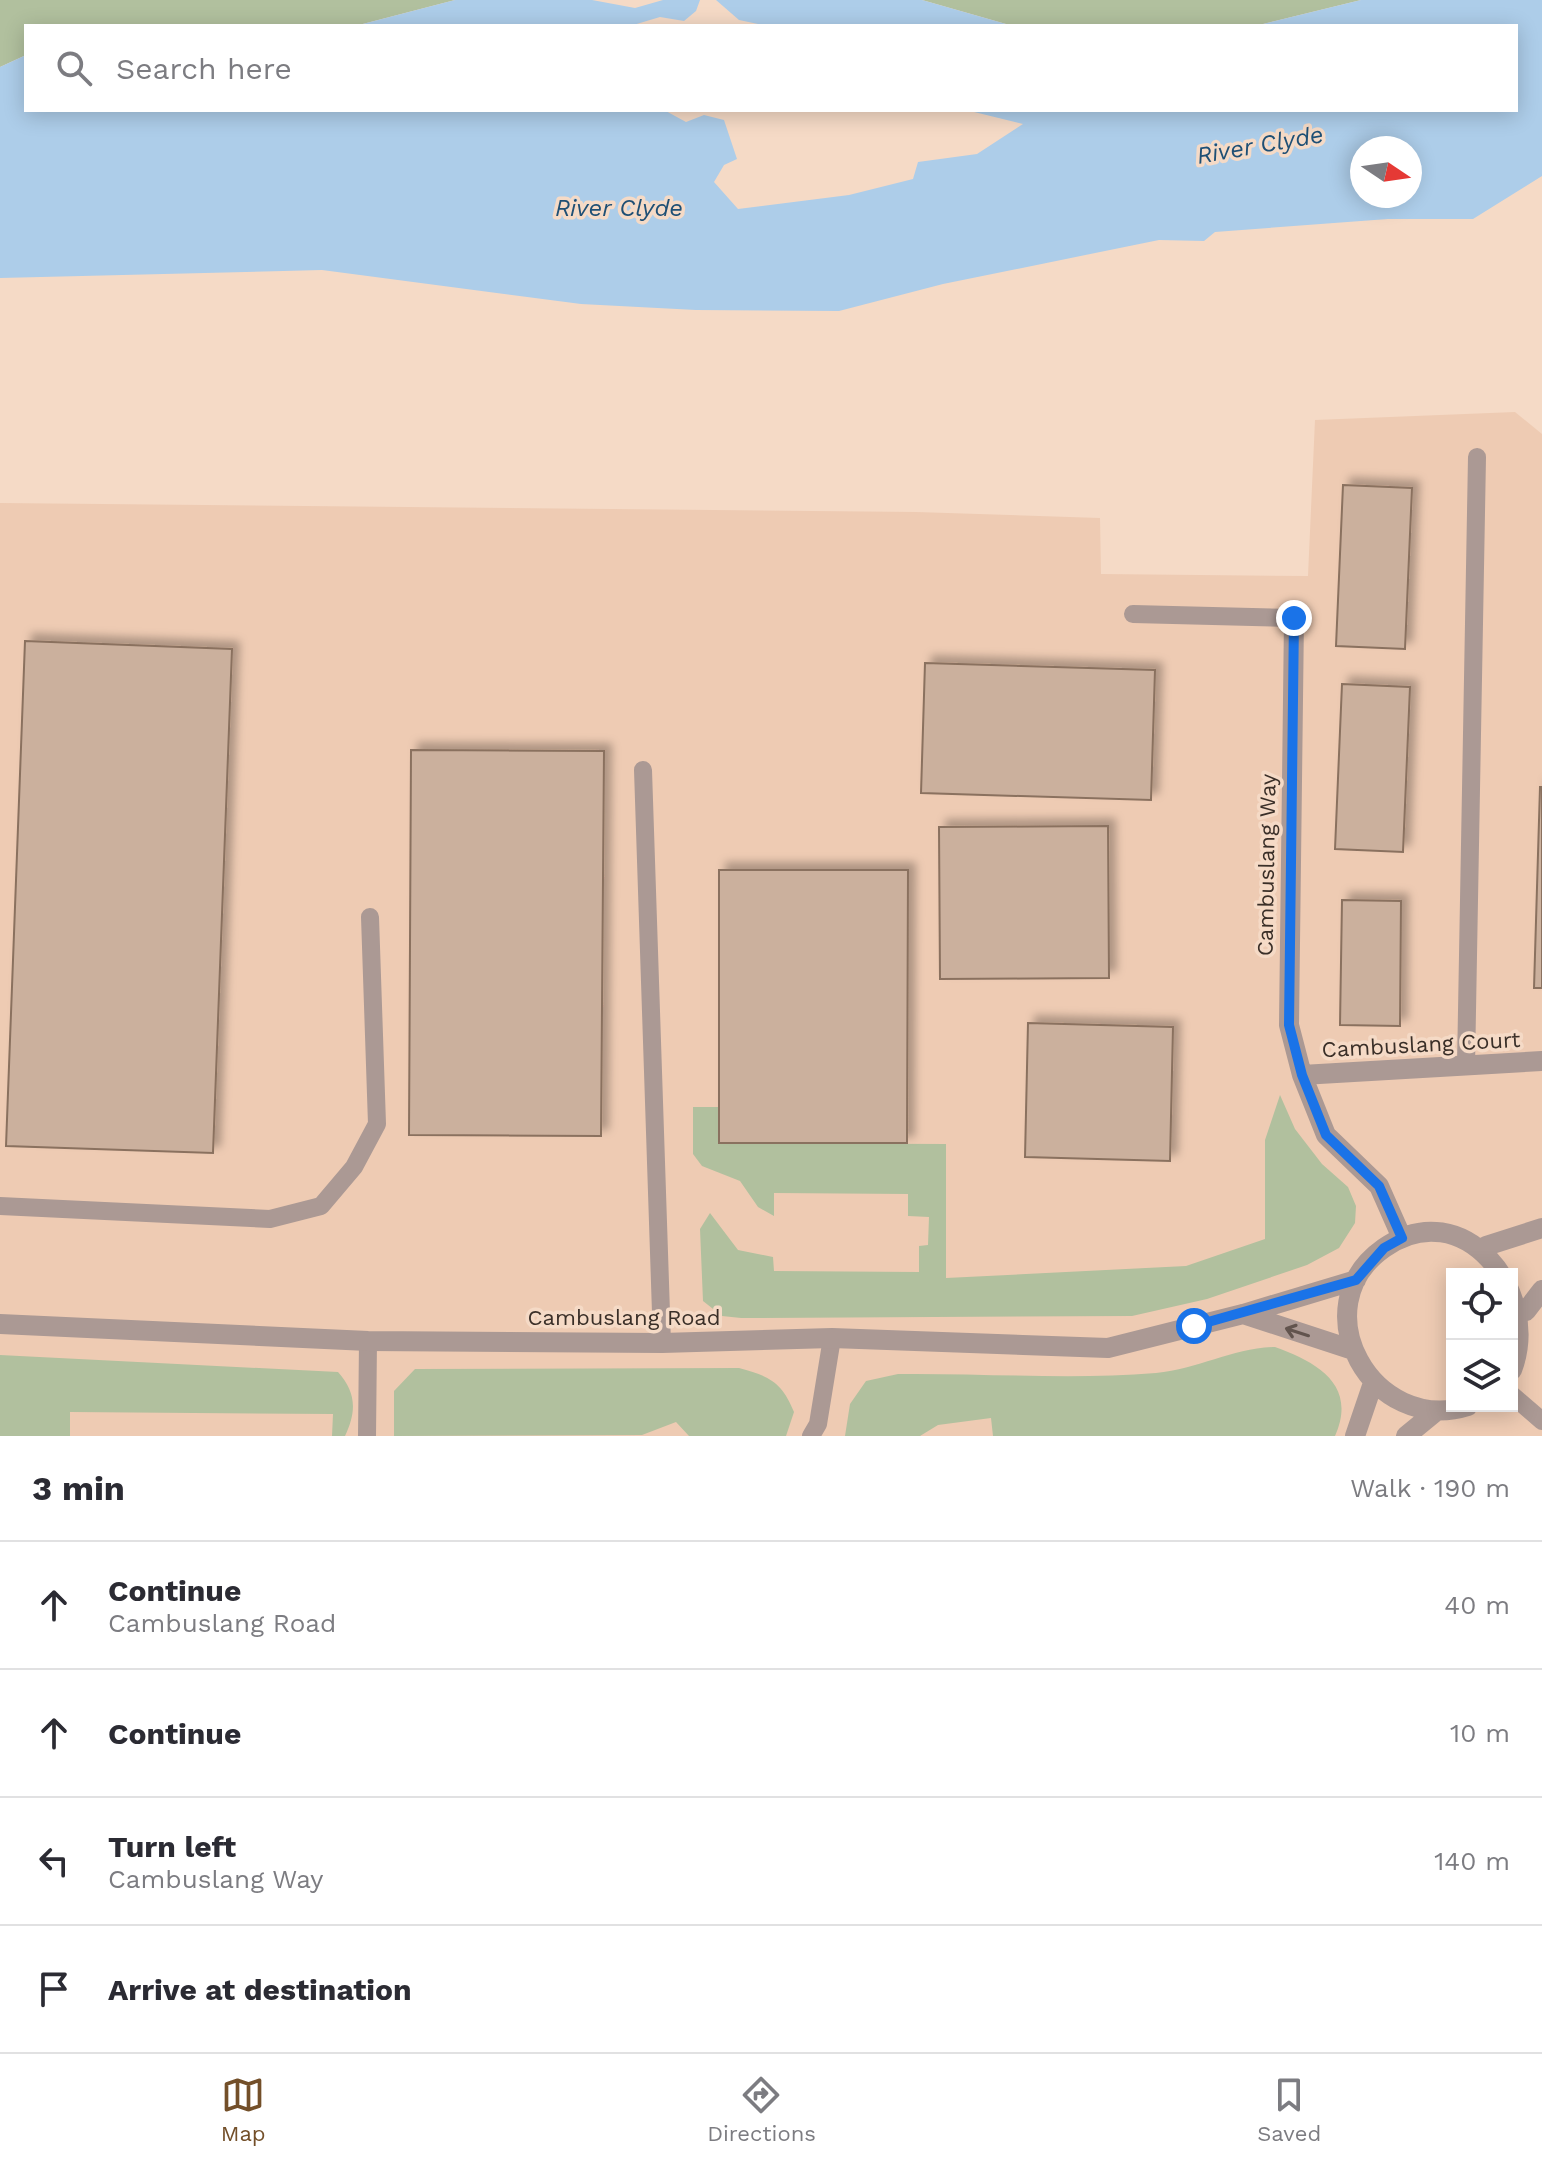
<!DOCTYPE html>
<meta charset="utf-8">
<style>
body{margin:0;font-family:"Work Sans",sans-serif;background:#f7f7f7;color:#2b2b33}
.controls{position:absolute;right:24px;bottom:24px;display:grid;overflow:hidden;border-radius:0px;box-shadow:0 4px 20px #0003}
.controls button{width:72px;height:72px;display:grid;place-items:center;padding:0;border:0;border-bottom:2px solid #e1e1e2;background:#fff;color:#2b2b33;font:40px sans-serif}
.compass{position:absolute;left:1350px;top:136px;width:72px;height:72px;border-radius:50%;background:#fff;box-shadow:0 4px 20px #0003;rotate:103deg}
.stop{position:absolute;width:24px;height:24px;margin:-18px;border:6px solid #1a73e8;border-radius:50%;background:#fff}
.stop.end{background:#1a73e8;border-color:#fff;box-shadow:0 2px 8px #0008}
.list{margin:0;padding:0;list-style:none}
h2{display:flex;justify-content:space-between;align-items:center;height:104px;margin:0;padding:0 32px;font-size:34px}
h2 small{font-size:26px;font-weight:400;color:#7c7c81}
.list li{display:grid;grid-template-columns:52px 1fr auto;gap:24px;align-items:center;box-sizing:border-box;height:128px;padding:0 32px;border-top:2px solid #e1e1e2}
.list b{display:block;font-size:30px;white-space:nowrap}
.list p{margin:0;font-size:26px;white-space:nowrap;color:#7c7c81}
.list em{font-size:26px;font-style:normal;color:#7c7c81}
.icon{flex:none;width:44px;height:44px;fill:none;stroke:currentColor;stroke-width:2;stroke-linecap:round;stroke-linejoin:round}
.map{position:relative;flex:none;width:1542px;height:1436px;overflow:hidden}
.search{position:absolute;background:#fff;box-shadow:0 4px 20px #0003;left:24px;right:24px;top:24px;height:88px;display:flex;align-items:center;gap:20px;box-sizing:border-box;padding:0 28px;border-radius:0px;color:#7c7c81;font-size:30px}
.sheet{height:616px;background:#fff}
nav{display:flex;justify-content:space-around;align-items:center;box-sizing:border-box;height:112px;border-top:2px solid #e1e1e2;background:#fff;font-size:22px;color:#7c7c81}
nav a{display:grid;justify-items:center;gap:4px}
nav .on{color:#734f29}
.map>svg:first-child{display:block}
.built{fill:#eecbb3;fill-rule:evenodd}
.green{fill:#b1c09e}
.water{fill:#adcde9;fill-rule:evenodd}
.building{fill:#cbb09d;stroke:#8a715f;stroke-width:2;filter:url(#shadow)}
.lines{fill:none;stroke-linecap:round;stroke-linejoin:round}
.lane{stroke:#ab9994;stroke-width:18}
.street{stroke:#ab9994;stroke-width:20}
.oneway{stroke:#62544e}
.route{stroke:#1a73e8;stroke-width:10}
.labels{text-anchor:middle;stroke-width:7;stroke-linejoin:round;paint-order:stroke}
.street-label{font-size:22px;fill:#3a2f28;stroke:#f5dac6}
.water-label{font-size:24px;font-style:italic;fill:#1e4f75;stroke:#f5dac6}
</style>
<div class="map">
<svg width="1542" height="1436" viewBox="0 0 1542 1436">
<defs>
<filter id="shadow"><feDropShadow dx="7" dy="-7" stdDeviation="4" flood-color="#0004"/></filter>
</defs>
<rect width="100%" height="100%" fill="#f5dac6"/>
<path class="built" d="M1515 412 1542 434V1436H0V503L916 512 1100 518 1101 574 1308 576 1315 420ZM1452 1274H1512V1406H1452Z"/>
<path class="green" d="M0 0H455L355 26H26V55L0 67Z
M922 0H1361L1255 26H1013Z
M1280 1095 1295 1129 1322 1164 1348 1187 1356 1206 1355 1223 1339 1248 1307 1265 1207 1299 1132 1316 741 1318 722 1316 703 1301 700 1229 710 1213 738 1250 773 1257 774 1271 919 1272V1246L928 1245 929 1217 908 1216V1194L774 1193V1216L758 1207 740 1181 702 1166 693 1154V1107H718L719 1143 946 1144V1278L1186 1266 1265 1239V1140Z
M1275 1347C1316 1362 1358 1384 1335 1436H993L991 1418 938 1425 920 1436H845L850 1404 866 1381 898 1374C983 1373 1071 1380 1156 1373 1199 1369 1233 1348 1275 1347Z
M0 1355 338 1372C356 1392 357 1411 345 1436H332L333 1414 70 1412V1436H0Z
M739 1368C769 1376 782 1382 794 1412L786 1436H689L676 1422 642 1435 394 1436V1391L415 1369Z"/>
<path class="water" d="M455 0H592L635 8 663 0H700L696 11 684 21 660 17 630 26H355Z
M716 0H922L1013 26H767L739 20Z
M1361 0H1542V176L1473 219H1388L1215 232 1204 241 1159 240 943 284 839 311 696 310 581 304 322 270 0 278V67L26 55V110H664L686 122 704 115 724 120 737 159 724 165 714 182 738 209 849 195 913 179 918 162 977 154 1023 124 966 110H1516V26H1255ZM1410 148V196H1362V148Z"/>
<path class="building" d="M1343 485 1412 488 1405 649 1336 646Z
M25 641 232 649 213 1153 6 1146Z
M925 663 1155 670 1151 800 921 793Z
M1342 684 1410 687 1403 852 1335 849Z
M411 750 604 751 601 1136 409 1135Z
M1540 787H1542V988H1534Z
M1108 826 1109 978 940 979 939 827Z
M719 870H908L907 1143H719Z
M1342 900 1401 901 1400 1026 1340 1025Z
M1028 1023 1173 1027 1170 1161 1025 1157Z"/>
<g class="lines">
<path class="lane" d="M1133 614 1294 618
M643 770 662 1343
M1466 1066 1477 457
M0 1206 270 1219 321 1206 354 1167 377 1124 370 917
M1512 1395 1542 1421
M367 1436 368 1341
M811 1436 818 1424 832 1338"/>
<path class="street" d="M1294 618 1289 1025 1302 1075 1326 1135 1379 1186 1402 1238
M1302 1075 1542 1061
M1486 1246 1542 1228
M1526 1311 1542 1290
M1243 1314 1350 1349
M0 1324 368 1341 662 1343 832 1338 1108 1348 1243 1314 1356 1280
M1468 1406C1373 1436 1300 1307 1384 1248 1463 1192 1542 1292 1512 1370
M1355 1436 1372 1386
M1406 1436 1434 1413"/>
</g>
<defs><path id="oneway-shaft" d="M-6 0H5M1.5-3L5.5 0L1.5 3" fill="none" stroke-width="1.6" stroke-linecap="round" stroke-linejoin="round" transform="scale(2)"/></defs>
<use class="oneway" href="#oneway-shaft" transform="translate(1297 1332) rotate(-162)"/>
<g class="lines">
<path class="route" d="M1194 1326 1356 1280 1384 1248 1402 1238 1379 1186 1326 1135 1302 1075 1289 1025 1294 618"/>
</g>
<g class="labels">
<g class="street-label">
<text transform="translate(1266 865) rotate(-89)" y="8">Cambuslang Way</text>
<text transform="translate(1421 1044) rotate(-3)" y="8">Cambuslang Court</text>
<text x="624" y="1325">Cambuslang Road</text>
</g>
<g class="water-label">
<text transform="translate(1260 145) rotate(-10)" y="8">River Clyde</text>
<text x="619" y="216">River Clyde</text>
</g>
</g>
</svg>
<div class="controls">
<button><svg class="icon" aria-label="locate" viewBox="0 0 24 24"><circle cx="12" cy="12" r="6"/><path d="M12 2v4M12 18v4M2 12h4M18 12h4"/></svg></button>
<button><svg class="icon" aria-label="layers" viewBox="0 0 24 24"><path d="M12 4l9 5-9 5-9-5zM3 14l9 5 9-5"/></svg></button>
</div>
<svg class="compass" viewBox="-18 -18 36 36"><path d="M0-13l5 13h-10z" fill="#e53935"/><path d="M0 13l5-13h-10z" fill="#7c7c81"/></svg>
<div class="stop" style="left:1194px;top:1326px"></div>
<div class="stop end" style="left:1294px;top:618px"></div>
<div class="search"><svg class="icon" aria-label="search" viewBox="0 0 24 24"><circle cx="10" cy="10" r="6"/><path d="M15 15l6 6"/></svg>Search here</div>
</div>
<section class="sheet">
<h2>3 min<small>Walk · 190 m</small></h2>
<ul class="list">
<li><svg class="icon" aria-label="ahead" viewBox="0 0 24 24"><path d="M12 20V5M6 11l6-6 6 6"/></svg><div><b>Continue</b><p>Cambuslang Road</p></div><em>40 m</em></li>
<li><svg class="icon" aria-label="ahead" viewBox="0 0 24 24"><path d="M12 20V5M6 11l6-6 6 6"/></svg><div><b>Continue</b></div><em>10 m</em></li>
<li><svg class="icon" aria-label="left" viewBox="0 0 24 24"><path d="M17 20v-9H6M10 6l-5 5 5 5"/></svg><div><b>Turn left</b><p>Cambuslang Way</p></div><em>140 m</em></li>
<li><svg class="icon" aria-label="arrive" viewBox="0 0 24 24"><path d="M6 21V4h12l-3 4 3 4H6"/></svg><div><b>Arrive at destination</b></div></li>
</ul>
</section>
<nav>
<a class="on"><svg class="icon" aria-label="map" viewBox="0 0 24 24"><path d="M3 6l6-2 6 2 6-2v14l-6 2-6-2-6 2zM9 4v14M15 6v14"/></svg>Map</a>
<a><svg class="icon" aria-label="directions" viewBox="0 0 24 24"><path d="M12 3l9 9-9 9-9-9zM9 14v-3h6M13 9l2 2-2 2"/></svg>Directions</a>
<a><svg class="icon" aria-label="saved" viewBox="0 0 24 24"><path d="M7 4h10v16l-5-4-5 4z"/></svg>Saved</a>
</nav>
